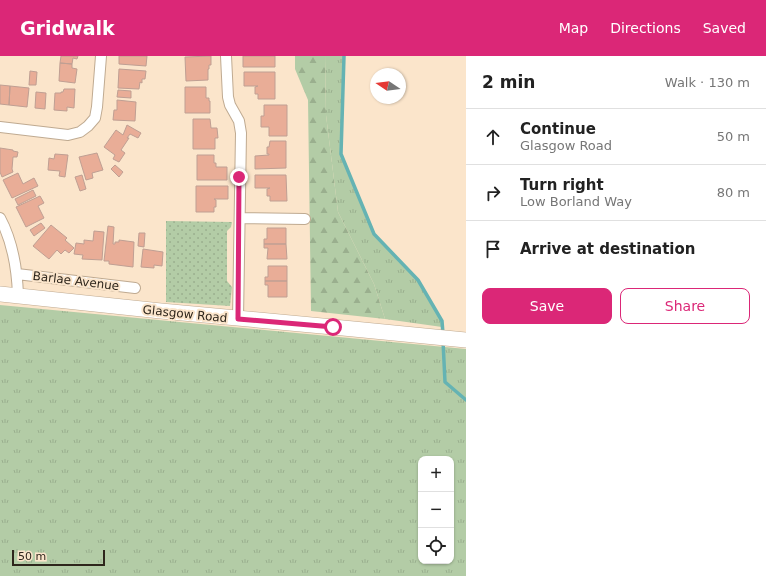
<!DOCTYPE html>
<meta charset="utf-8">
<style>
body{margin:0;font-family:"DejaVu Sans",sans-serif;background:#f2f2f2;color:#222}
.controls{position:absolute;right:12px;bottom:12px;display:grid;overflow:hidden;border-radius:8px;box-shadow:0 1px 3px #0004}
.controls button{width:36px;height:36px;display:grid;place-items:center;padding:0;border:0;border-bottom:1px solid #e0e0e0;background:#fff;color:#222;font:20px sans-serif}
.compass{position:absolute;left:370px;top:12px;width:36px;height:36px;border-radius:50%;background:#fff;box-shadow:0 1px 3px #0004;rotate:283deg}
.scale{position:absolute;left:12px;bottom:10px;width:93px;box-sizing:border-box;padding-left:4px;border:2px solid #2e261c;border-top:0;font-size:11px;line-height:14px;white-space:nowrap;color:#2e261c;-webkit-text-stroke:3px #fbe5cb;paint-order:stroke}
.stop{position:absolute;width:12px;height:12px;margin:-9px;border:3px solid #db2777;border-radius:50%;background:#fff}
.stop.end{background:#db2777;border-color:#fff;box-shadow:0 1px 4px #0008}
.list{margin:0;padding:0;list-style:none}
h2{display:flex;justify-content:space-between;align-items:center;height:52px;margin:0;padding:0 16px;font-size:17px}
h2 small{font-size:13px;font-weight:400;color:#767676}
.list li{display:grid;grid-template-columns:26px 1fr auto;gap:12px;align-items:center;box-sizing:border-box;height:56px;padding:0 16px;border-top:1px solid #e0e0e0}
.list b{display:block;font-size:15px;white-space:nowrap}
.list p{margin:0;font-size:13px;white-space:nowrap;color:#767676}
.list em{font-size:13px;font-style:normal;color:#767676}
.actions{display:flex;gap:8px;padding:12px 16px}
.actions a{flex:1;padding:9px 0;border:1px solid #db2777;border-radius:8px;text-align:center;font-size:14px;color:#db2777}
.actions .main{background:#db2777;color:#fff}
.icon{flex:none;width:22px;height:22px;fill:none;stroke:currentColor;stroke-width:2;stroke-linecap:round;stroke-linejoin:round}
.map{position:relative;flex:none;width:466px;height:520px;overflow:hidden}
header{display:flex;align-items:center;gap:24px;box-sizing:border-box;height:56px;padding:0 20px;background:#db2777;color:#fff}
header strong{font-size:19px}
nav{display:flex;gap:22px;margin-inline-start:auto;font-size:14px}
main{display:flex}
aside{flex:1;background:#fff}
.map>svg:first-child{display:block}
.grass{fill:url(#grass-tufts);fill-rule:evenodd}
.forest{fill:url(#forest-firs)}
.park{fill:url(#park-dots)}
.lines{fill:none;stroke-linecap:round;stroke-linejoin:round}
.stream{stroke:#65b3b3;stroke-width:3.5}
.building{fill:#e9ad97;stroke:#bf9f93}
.street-casing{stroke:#bfaa91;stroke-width:12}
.secondary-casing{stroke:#bfaa91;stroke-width:16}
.street{stroke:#fff;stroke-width:10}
.secondary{stroke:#fff;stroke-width:15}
.route{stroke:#db2777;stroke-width:5}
.labels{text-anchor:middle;stroke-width:4;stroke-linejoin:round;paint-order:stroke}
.street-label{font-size:12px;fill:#2e261c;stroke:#fbe5cb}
</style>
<header>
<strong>Gridwalk</strong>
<nav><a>Map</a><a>Directions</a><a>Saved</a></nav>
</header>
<main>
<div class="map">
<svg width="466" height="520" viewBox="0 0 466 520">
<defs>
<pattern id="grass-tufts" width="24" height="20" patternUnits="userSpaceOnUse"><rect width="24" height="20" fill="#b3cca6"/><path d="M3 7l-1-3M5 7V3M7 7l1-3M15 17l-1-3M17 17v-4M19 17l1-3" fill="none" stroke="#9aaf8e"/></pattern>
<pattern id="forest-firs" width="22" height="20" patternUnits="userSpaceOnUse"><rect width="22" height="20" fill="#b3cca6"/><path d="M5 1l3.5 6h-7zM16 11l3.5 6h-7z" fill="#9aaf8e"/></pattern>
<pattern id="park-dots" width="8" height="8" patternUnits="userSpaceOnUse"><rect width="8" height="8" fill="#b3cca6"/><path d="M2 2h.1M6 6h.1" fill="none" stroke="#9aaf8e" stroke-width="1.8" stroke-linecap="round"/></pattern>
</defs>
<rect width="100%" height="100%" fill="#fbe5cb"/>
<path class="grass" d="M325 0H344L341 98 374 178 418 224 442 265V271L385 263 374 228 338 156 326 59Z
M0 249 466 293V520H0ZM421 403H451V505H421Z"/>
<path class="forest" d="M295 0H325L326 59 338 156 374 228 385 263 311 255 308 44 295 13Z"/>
<path class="park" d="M166 165 232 166 231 171 227 175V225L232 231 230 250 166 246Z"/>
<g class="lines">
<path class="stream" d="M344 0 341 98 374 178 418 224 442 265 443 278
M443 285 445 326 466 344"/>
</g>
<path class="building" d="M61 0H78L77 3 73 2 72 8 60 7Z
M119 0H147L146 10 119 8Z
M211 0V9H209V13H208V24L186 25 185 1Z
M243 0H275V11H243Z
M60 7 72 8V12L77 13 75 27 59 25Z
M119 13 146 15 145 23H142V27L140 26 139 33 118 32Z
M30 15 37 16 36 29H29Z
M244 16H275V43H258V38H255V31L258 30H244Z
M0 29 10 30 9 49 0 48Z
M10 30 29 32 27 51 9 49Z
M185 31H206V42H209V45H210V57H185Z
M64 33H75L74 52 67 51V55L54 54 55 37H61V36H63Z
M118 34 131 35V42L117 41Z
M36 36 46 37 45 53 35 52Z
M117 44 136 46 135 65 113 64 114 54H117Z
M264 49H287V80H269V71H261V60H264Z
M193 63H210L211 72H217L218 82H215V93H193Z
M127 69 141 77 138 82 130 78 127 82H129L121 94 125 97 119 106 113 103 115 99 104 91 116 74 123 79Z
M270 85H286V112L255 113V100L269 99V98H267V91H269Z
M0 92 13 94V95L18 96 17 101H13L12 113 13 116 2 121 0 116Z
M97 97 103 114 92 117 93 122 86 124 79 101Z
M55 98 68 99 65 121 59 120 60 115 48 114 49 102 54 103Z
M197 99H214V107H216V111H227V124H197Z
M115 109 123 116 119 121 111 113Z
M18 117 23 128 34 122 38 130 12 142 3 124Z
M82 119 86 133 80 135 75 121Z
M255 119H286L287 145H270V140H267V133L270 132H255Z
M196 130H228V143H214L216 144V151H214V156H196Z
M33 134 36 140 18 149 15 143Z
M40 140 44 147 38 150 44 162 26 171 16 151Z
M41 167 45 172 34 180 30 174Z
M51 169 67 182 65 184 74 192 69 197 65 194 61 198 57 194 49 203 33 190Z
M108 170 114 171 113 188H115V186H119V184L134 186 133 211 109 208V205H104Z
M267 172H286V188H264V183H267Z
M94 175 104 176 102 204 82 203 83 199 74 198 76 187 84 188V184L93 185Z
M139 177H145L144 191 138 190Z
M264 188H286L287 203H267L268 192H264Z
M143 193 163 196 162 210 154 209V212L141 211Z
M268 210H287V225H265V221H268Z
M265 225H287V241H268V229H265Z"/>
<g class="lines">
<g class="street-casing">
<path id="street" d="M226 0 228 41 230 49 239 65 241 77 238 263
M0 71 68 79 80 76 88 70 95 62 97 51 101 0
M0 162C13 186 17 212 18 239
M240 162 305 163
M17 218 135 232"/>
</g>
<g class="secondary-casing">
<path id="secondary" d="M0 238 161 255 333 271 466 284"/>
</g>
<use href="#street" class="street"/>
<use href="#secondary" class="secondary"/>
</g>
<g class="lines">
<path class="route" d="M239 121 238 263 333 271"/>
</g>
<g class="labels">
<g class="street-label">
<text transform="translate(76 225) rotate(7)" y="4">Barlae Avenue</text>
<text transform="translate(185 258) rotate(6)" y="4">Glasgow Road</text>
</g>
</g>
</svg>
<div class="controls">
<button>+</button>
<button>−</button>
<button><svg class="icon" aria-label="locate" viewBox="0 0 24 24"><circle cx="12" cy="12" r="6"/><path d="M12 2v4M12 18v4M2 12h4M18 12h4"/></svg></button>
</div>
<svg class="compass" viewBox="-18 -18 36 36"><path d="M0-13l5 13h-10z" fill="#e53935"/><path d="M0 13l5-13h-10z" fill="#767676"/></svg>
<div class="scale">50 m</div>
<div class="stop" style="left:333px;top:271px"></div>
<div class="stop end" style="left:239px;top:121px"></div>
</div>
<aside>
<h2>2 min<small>Walk · 130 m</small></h2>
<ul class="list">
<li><svg class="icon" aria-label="ahead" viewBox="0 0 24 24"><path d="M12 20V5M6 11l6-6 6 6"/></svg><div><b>Continue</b><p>Glasgow Road</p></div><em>50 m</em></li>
<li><svg class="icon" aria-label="right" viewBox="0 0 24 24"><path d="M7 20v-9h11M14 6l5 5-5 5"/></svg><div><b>Turn right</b><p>Low Borland Way</p></div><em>80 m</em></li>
<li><svg class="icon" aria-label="arrive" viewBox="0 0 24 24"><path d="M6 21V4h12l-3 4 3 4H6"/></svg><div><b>Arrive at destination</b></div></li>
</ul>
<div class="actions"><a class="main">Save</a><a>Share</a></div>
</aside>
</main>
